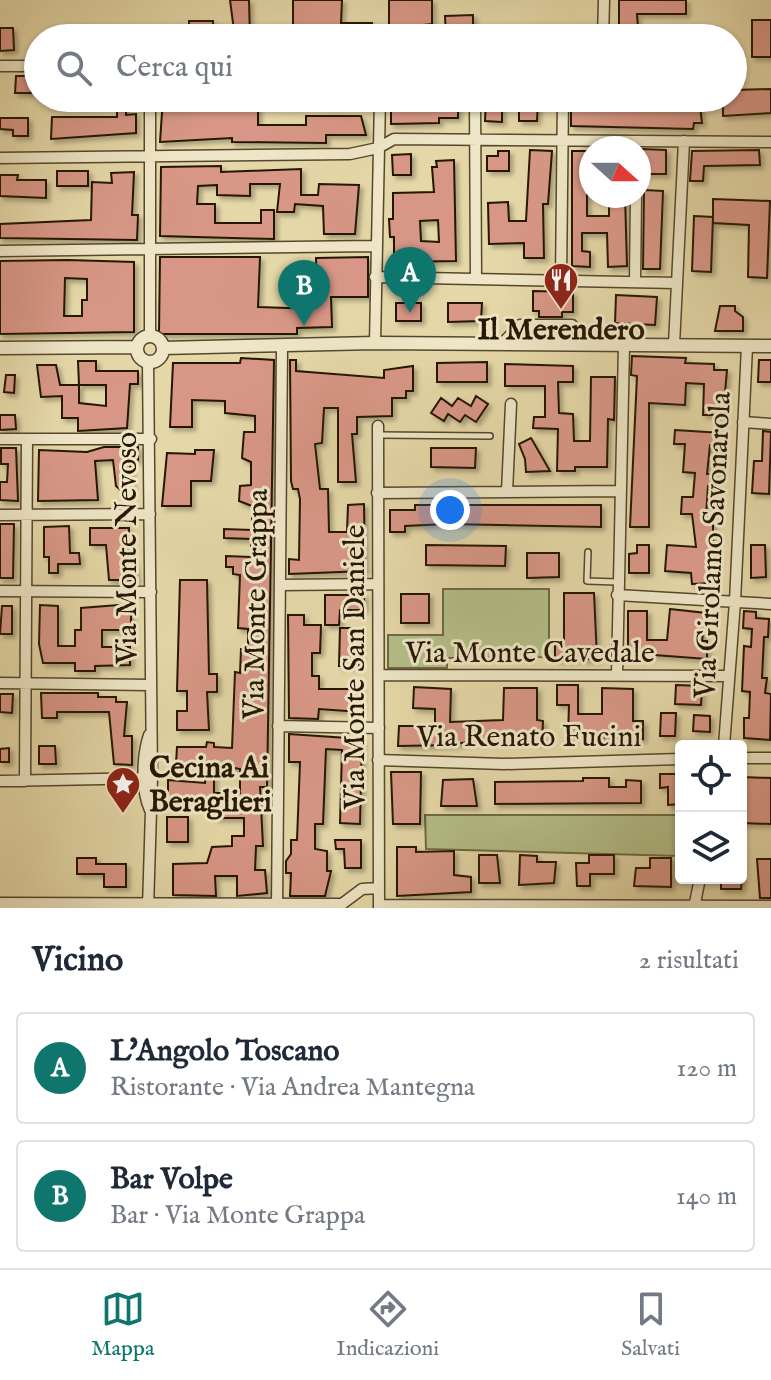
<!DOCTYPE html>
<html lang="it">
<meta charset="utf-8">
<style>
body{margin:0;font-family:"IM FELL English",serif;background:#f2f2f3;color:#1f2937}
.controls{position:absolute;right:24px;bottom:24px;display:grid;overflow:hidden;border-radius:8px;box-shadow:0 2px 6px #0004}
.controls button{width:72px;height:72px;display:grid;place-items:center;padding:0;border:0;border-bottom:2px solid #e0e1e3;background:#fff;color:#1f2937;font:40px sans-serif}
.compass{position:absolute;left:579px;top:136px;width:72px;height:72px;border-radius:50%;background:#fff;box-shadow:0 2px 6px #0004;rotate:111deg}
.you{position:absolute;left:450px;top:510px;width:28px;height:28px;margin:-20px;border:6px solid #fff;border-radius:50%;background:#1a73e8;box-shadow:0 0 0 12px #1a73e833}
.badge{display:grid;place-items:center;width:52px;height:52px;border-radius:50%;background:#0f766e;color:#fff;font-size:26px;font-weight:700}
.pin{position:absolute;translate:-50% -66px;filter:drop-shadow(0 2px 4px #0008)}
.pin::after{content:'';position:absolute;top:42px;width:28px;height:24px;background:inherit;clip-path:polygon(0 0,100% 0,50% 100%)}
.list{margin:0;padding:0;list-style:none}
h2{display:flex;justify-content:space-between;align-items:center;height:104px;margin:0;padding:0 32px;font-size:34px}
h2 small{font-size:26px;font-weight:400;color:#747a83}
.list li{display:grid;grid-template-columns:52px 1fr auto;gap:24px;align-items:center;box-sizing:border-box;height:112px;margin:0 16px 16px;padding:0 16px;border:2px solid #e0e1e3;border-radius:8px}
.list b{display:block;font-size:30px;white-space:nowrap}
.list p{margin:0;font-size:26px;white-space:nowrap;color:#747a83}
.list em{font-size:26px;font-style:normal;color:#747a83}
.icon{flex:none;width:44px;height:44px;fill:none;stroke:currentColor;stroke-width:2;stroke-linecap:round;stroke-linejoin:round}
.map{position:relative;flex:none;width:771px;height:908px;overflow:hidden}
.search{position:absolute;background:#fff;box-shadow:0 2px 6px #0004;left:24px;right:24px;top:24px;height:88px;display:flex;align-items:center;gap:20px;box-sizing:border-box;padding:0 28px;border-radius:44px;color:#747a83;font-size:30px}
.sheet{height:360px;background:#fff}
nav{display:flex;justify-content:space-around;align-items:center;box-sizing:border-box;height:112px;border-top:2px solid #e0e1e3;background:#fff;font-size:22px;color:#747a83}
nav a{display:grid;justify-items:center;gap:4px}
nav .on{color:#0f766e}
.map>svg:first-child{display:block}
.green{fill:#b4bf88;stroke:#6c6b46;stroke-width:2}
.building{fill:#d89786;stroke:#251704;stroke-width:2;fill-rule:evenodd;filter:url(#shadow)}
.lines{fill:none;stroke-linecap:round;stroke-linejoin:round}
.service-casing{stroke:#55472d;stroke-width:8}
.minor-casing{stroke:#55472d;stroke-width:13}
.tertiary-casing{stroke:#55472d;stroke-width:15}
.service{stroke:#eee6c6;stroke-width:5}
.minor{stroke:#eee6c6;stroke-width:10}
.tertiary{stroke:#eee6c6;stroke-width:12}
.labels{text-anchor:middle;stroke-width:6;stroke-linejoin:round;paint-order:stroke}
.poi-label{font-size:30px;font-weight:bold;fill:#251704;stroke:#eee6c6}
.street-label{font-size:30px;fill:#251704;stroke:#eee6c6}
</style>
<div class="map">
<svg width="771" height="908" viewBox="0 0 771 908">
<defs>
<filter id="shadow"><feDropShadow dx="3.5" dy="3.5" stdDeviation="2" flood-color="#0004"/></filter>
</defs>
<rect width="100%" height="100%" fill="#e5d8a8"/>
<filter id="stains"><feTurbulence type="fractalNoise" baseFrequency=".0025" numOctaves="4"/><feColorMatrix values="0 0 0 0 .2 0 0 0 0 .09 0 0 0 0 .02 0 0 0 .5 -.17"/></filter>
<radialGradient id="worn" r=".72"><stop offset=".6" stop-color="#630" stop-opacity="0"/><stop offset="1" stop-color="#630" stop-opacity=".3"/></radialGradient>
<path class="green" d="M443 589H549V657L447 658V668H388V635H443Z
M425 815H681L679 856 426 849Z"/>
<path class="building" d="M230 0H249L250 38H235Z
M293 0H342L341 23H372V38H293Z
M389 0H432V24L424 25V38H396V27L389 25Z
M619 0H686V14H637L638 28 619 29Z
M473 15V36L446 37 445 16Z
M752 20H771V57H752Z
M189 21H213V38L189 36Z
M0 28H13L14 50 0 51Z
M16 76H32L31 93H15Z
M771 89V113L723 116V98H733V90Z
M117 98H126V115L136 114V133L51 139 52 117H117Z
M163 98H175V103L258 100V125H306V116H361L366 135H326V143L232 142V138L160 142Z
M437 98H458V118H439V123L391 124V107H426V103H437Z
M663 98H699L702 123H694L693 129 571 126V99L663 103Z
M486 100 502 101V122L485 121Z
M519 101H538L537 121H519Z
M0 118H28V136H13V130L0 129Z
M642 149 666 150V174H642Z
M530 150 552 151 548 204H543L544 258H524V243L489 244 488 203 508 202 509 221H526Z
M759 150 760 165 704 166 703 181H690L692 151Z
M498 151H509V171H487V156H498Z
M572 151H591V169H587V216H609V196H625L627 266 608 267 607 233H582V251L590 252V267L572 266Z
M411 154V175H393L392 155Z
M454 160 456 261 394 262V237H390L389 219H393V193L434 192 432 167H437L436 161ZM438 220 439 242 421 241 420 221Z
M221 166V172L301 169V195H318L319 184 359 185 355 234H324L323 206 295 204 294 212H277L280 184H250V196L217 195V185L198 186 197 204H215V223H261V210H274V239L160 236 161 167Z
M57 171H88V186H57Z
M134 172 132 215H138L137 240 0 238V224L91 220 92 182 112 183 111 173Z
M0 175H18L17 180H46V198L0 196Z
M644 190 663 191 660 269H643Z
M713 199 770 201 767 278 748 277 749 225 713 223Z
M694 216 713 217 711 272 692 271Z
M160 257H260L258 307 288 308 317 307 316 258 368 257V297H331L332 327 297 328V334H159Z
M68 260 134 262V332L0 334V261ZM65 278 87 279V300H82V316H64Z
M533 291 573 292V312H562V317H539V311H533Z
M616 295 657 297 655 325 615 323Z
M396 303H421V321H396Z
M448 303H482L481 321 448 322Z
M720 306H735V311L743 317V331H715Z
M632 356 686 358 685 363 714 364V370H727L723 415H703L704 384 686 383 685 405 649 403V527H630L637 376 631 375Z
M241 358 274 360 267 787H260L263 846H256L255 870H265L267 893 237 896V876H215L216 896 173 895V864L207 863 212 847 232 846V836H244V818H215V793H240V769L214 764V799H168V780L205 783 206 764H176L177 747H206L207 742 214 743V747L232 748 235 672 240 673 241 649H248V629L238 628 240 575 233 574V567H226V556L251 557V539L224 538V529L252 530V506L239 501 240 486 251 485V462L242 458 244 432H255V416L225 413V401L192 400V427H170L173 363H240Z
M290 360H296V371L384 378V370L413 366V391H406V398H392V416L357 417V434H352L356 482H338V408H324L322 443 315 444 320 489H328L329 532H347L348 505 364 504 365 571 289 574V559L299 560 300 499 298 489H293L291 481Z
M759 360H771V382H758Z
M78 361H96V371H138V384H130L127 428 78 431V418H62V396L41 397 37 365H56L60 385H79V403L106 406V385H79Z
M487 362V382H437V363Z
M505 364 573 366V382H558L559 413 573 414 574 441H590L591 377H615L614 420 608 419 607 467H575V471H557L558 429 533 428 534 417H545V386H505Z
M6 375H15L14 393 4 392Z
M476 396 488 404 476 422 465 415 460 422 448 414 444 421 431 413 441 398 452 406 458 398 471 406Z
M0 415H15L16 429 0 430Z
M675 430 722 433 721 445H710L707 474 715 475 714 487 708 486 706 516H713V583L692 584 691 573 665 571 667 545 696 547 692 514H681L682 497H693L695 473 683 472 685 444H674Z
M763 431 771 432 769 494 752 493 754 461H762Z
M531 438 550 471 526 472 525 459 519 444Z
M104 447H138V460H130L132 489 127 495 116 486 113 460 95 461 98 500 38 501 39 450 87 452Z
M1 448H16L18 501 0 500V482H7L8 464H1Z
M431 448H476L475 468 431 467Z
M195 450H214L211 481H191V506H162L167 453 195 454Z
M415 505H601V527L446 524 405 526V532H390V510H415Z
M0 524H14L13 578H0Z
M69 526 70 553H79L80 564H58V573H49V557H44V527Z
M90 528H129L128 560H134L137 580H109L106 545H90Z
M426 545 506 546 505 566 426 565Z
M637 545H649V573H629V554L637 553Z
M751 545H765L766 577 751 578Z
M527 553H559V577L527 578Z
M180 580H207L209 674H217V692H207L209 730H177V711H187V691H177Z
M564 593H594L597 659H555V641H564Z
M401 594H429V623H401Z
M325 595H364V610H340L339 625H325Z
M131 604V630H102V647H130V665L95 666V671H75V663H43L39 644 40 605 58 606V646H75V630H81V608Z
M2 606H12V634H0Z
M670 609 706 613 702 641H707V659L628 653V611H647V640H667Z
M744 611 756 612V618L769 619 768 637H764L762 678H767L765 693 771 694 770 740 744 738V718H749L750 692 742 691 744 646 751 647 752 629 743 628Z
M288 615H304V625H321L320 653H312V676H319V689H361V712L319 709 318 719 289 718Z
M340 628H360L359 666H339Z
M557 685H578V714H602V688L633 689V721H643V739L568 736 569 705H557Z
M676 685 702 686 701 705 675 704Z
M414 687 451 689 450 722 503 720 504 688H537V720L543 721 542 743 522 739 480 740 450 745 398 746 399 726H435V709L413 708Z
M41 693H98V697H116V702H127L124 736H132V765L114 764 109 712H57V718H42Z
M0 694H13L12 713 0 712Z
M661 713H676L675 736H660Z
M694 715 710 716V732L693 731Z
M289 734 362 739 360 824 340 823 342 750 326 749 323 824H315V849L327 851V871H331L325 896H290L291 873H286V861L291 854V840H297L300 762H289Z
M39 746H55L56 764H39Z
M9 748V762H0V749Z
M391 772H421L420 824H393Z
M660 774H681V804L668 805V787L660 788Z
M741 777 771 778V824L741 823Z
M583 778H609V787H626V780L641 781V803L495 804V782L583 781Z
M473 779 477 806H441L443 780Z
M167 817H188V842H167Z
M335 840H361V868H345L344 849H336Z
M397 847H416V852L454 851V875L471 877V892L397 896Z
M479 855H497L500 883H479Z
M520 855 537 856V862H556L554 883 519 885Z
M589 855H614V874H590V886H577L576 863H589Z
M77 858H96V864H126V887H104V874H77Z
M650 858H671V887L634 886 636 868H650Z
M757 859H771V898H760Z
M721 878H742L741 889H721Z"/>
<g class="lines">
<g class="service-casing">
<path id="service" d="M379 435 490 436
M588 552 587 581 617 582"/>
</g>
<g class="minor-casing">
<path id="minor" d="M603 38 604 0
M733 48H735
M0 66H38
M150 98V335
M475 98 476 279
M0 158 350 154 378 148 394 139 771 142
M0 251 374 246
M375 277 677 283
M561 281 563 98
M635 282 636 196
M375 343 380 98
M502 344 520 325H572L583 345
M674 345 684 141
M148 362 152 778 148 908
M743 422 771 424
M378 426 379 908
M0 439H151
M507 492 511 404
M377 493 619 491
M0 515 150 514
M280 585 378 584
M0 591 151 592
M617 595 771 604
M380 675 729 676
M617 675 624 345
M0 683 149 685
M278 726 379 728
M149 735C142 756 141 790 150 810
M724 746 735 602 747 346
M741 758H771
M378 760 504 764 681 759
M0 781 152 778
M25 781 27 439
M0 903 342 904 362 889 379 888
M379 905 771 906
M277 908 282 348
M694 908 700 878"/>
</g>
<g class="tertiary-casing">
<path id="tertiary" d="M137 349a13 13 0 1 1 26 0a13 13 0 1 1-26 0Z
M0 348 137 347
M163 348 375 343 771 346"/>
</g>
<use href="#service" class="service"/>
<use href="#minor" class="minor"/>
<use href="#tertiary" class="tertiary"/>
</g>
<defs>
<g id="restaurant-pin" transform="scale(1.8)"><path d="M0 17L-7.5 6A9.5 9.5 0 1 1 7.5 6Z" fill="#8f2418" stroke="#eee6c6"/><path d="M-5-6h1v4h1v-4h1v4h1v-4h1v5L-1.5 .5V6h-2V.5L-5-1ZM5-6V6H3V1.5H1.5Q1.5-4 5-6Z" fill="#fff"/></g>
<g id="sight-pin" transform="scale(1.8)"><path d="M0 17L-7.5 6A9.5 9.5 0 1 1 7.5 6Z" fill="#8f2418" stroke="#eee6c6"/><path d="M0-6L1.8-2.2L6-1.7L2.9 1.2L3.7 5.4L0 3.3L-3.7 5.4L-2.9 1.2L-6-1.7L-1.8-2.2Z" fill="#fff"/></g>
</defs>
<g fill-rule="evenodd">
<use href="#restaurant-pin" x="561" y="280"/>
<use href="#sight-pin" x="123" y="784"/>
</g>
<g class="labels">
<g class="poi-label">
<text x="561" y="339">Il Merendero</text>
<text x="149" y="777" text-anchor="start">Cecina Ai<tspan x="149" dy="34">Beraglieri</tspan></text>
</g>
<g class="street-label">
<text transform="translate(712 545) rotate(-87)" y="10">Via Girolamo Savonarola</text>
<text transform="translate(126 548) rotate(-90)" y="10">Via Monte Nevoso</text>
<text transform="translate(255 604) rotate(-89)" y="10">Via Monte Grappa</text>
<text x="530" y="662">Via Monte Cavedale</text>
<text transform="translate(354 667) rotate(-90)" y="10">Via Monte San Daniele</text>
<text x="529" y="746">Via Renato Fucini</text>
</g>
</g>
<rect width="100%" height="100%" filter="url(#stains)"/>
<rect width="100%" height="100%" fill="url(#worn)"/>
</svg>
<div class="controls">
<button><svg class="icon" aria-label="locate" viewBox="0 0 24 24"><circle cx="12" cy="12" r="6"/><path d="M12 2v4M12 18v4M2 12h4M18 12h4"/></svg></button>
<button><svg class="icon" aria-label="layers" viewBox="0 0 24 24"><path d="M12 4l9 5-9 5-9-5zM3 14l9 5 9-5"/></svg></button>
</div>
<svg class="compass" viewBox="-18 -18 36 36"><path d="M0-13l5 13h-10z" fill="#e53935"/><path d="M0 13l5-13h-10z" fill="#747a83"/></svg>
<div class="you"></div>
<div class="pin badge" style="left:410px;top:313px">A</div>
<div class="pin badge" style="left:304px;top:326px">B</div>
<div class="search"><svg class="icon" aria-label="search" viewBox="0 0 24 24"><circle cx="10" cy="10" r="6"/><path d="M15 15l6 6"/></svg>Cerca qui</div>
</div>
<section class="sheet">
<h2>Vicino<small>2 risultati</small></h2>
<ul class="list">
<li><span class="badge">A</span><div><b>L'Angolo Toscano</b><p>Ristorante · Via Andrea Mantegna</p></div><em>120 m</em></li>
<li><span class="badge">B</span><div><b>Bar Volpe</b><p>Bar · Via Monte Grappa</p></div><em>140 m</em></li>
</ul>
</section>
<nav>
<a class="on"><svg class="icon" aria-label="map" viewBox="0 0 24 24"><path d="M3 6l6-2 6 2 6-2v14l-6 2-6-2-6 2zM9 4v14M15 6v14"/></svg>Mappa</a>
<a><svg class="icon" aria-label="directions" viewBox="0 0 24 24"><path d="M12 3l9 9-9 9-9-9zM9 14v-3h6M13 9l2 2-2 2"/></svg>Indicazioni</a>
<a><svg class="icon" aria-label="saved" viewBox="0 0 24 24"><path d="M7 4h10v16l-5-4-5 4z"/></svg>Salvati</a>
</nav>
